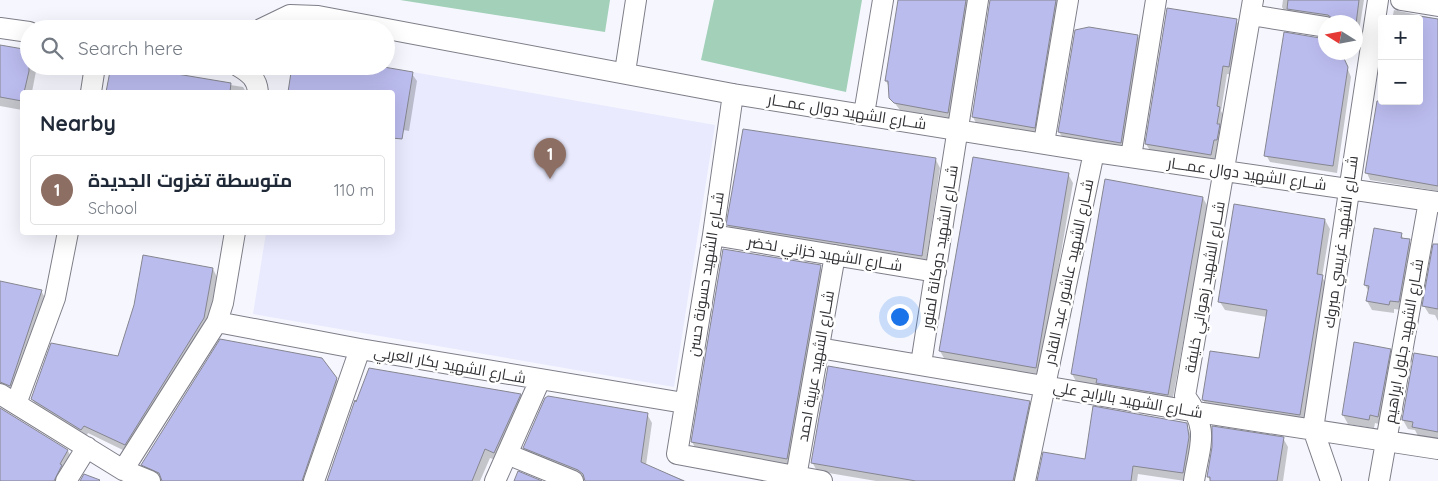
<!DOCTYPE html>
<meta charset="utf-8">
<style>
body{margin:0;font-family:Quicksand,Cairo,sans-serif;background:#f2f2f3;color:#1f2937}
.controls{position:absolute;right:15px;top:15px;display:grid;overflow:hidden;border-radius:5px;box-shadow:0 5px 20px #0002}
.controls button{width:45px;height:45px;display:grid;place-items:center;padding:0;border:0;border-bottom:1px solid #e0e1e3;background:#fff;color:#1f2937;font:25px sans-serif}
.compass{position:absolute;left:1318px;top:15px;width:45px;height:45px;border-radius:50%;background:#fff;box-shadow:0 5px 20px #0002;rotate:281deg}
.you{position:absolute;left:899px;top:316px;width:18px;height:18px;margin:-12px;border:4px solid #fff;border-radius:50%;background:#1a73e8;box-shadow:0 0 0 8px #1a73e833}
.badge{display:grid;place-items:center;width:32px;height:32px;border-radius:50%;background:#7c3aed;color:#fff;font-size:16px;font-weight:700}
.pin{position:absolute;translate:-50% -41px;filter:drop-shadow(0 1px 2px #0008)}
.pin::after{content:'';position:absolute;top:26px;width:18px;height:15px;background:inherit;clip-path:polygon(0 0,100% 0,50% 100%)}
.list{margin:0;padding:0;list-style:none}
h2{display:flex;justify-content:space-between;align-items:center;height:65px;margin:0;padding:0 20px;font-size:21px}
h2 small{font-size:16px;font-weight:400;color:#747a83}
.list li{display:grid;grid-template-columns:32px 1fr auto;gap:15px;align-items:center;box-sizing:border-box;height:70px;margin:0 10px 10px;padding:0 10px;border:1px solid #e0e1e3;border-radius:5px}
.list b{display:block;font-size:19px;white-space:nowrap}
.list p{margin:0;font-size:16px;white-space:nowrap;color:#747a83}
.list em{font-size:16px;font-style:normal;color:#747a83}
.icon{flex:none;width:28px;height:28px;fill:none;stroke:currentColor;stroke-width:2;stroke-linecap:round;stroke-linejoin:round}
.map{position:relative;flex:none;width:1438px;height:481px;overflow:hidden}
.search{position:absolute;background:#fff;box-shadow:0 5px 20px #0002;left:20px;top:20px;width:375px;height:55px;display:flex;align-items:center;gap:12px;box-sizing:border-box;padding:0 18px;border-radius:28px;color:#747a83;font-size:19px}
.panel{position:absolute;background:#fff;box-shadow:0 5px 20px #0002;left:20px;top:90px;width:375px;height:145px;border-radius:5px}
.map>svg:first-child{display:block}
.built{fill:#e9eafe}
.green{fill:#a2d0b9}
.shadow{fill:#0003}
.building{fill:#bbbcee;stroke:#868691}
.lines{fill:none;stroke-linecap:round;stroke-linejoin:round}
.street-casing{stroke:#7e7e89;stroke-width:22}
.street{stroke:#fff;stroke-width:20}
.labels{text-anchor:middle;stroke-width:5;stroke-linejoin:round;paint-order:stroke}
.street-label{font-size:15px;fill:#323236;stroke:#fff}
</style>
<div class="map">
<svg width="1438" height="481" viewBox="0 0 1438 481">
<rect width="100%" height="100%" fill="#f6f7fe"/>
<path class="built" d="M413 72 715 125 674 387 253 314 266 233 392 232 393 122 405 124Z"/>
<path class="green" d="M400 0H610L605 32Z
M714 0H862L846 92 701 60Z"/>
<path class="shadow" d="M899 0H975L952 120 900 110 890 97 889 87 886 81Z
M991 0H1064L1039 135 977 125 973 117Z
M1283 0H1364L1359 31 1356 30V22H1334L1286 14 1282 7Z
M1394 10 1438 19V191L1370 180 1367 173 1382 82V101H1419V19H1392Z
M1236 20 1241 29 1233 75 1227 74 1221 111 1224 116 1215 162 1151 152 1146 144Z
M1138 36 1142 44 1125 150 1064 140 1059 132Z
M0 46 29 66H37L32 92H22V110L0 106Z
M1326 52H1345L1344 60 1351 77 1337 173 1270 162 1266 155Z
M112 66 243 87 246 92H107Z
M293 66 412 74 417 81 409 131 392 128V92H289Z
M974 158 1068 174 1073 183 1040 376 945 360 940 351Z
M936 160 940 168 926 263 732 233 728 225Z
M1203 198 1208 207 1172 403 1077 383 1072 374Z
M1325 220 1330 229 1322 277 1327 285 1304 423 1208 409 1203 400 1260 359 1267 317 1225 310 1220 302Z
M1401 234 1404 240H1409L1414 249 1403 310 1394 309V313L1372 310 1367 301 1369 292 1365 285Z
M1438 245V321L1435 315 1429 314 1424 306Z
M820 266 825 275 792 467 697 451 692 442Z
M213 269 217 277 208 326 129 453 88 433 86 437 37 407 32 399 119 357Z
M0 283 41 291 46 299 15 394 0 392Z
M1390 350 1395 359 1383 425 1375 423 1374 428 1348 424 1343 415Z
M1415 354 1438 358V439L1418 436 1415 430 1408 429 1403 420Z
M336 378 342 388 309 481H162L148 473 143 465Z
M520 395 525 403 499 461 490 458 480 481H328Z
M1029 402 1034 410 1019 481H876L817 471 812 462Z
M0 409 68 451 73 460 63 481H0Z
M647 414 652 423 646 465 686 481H586L529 456 524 448Z
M1186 424 1193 440 1185 481 1138 474 1137 481H1038L1086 460Z
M1283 438 1288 447 1283 481H1211L1208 477Z"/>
<path class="building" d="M898 0H966L948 113 894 103 889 98 888 81H885Z
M990 0H1056L1035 128 972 117Z
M1288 0H1359L1356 24V22L1336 21 1328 15 1287 9Z
M1167 8 1237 19 1229 67 1223 66 1217 106 1220 107 1217 124H1220L1217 140H1214L1211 155 1145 144Z
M1419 16 1438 19V186L1365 173 1377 101H1419Z
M1089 27 1138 35 1121 143 1058 132 1075 30Z
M1284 32 1326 39V52H1341L1348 67 1333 166 1264 156Z
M0 45 29 50V71L22 101 0 97Z
M111 66H129L231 83 230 92H106Z
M292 66H378L413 72 402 139 392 138V92H288Z
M743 129 936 158 922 256 726 225Z
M973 157 1069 173 1036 368 939 351Z
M1105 179 1203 197 1168 395 1096 383 1097 379 1071 374Z
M1234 204 1325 219 1317 274 1323 275 1300 415 1202 400 1210 351 1259 358 1267 310 1218 302Z
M1374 228 1402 233 1401 238 1410 239 1399 302 1390 301 1389 305 1366 301 1369 286 1364 285Z
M1433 244H1438V309L1422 306Z
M723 249 821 265 787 459 691 442Z
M143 255 213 268 204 318 125 445 84 426 81 430 31 399 51 343 118 356 134 305Z
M0 281 42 290 10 386 0 382Z
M220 339 322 358 337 378 302 481H162L159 473 141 465Z
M1354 342 1391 349 1378 417 1370 415 1369 420 1342 415Z
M1414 353 1438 357V432L1412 427 1413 422 1402 420Z
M828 366 1030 401 1013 481H916L811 463Z
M369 368 480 387 521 394 494 453 485 449 472 481H327L355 400 356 402Z
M548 396 648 413 641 462 684 481H585L583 474 578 470 523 448 545 398Z
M1093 406 1187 423 1189 437 1183 473 1133 466 1131 481H1037L1043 452 1085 459Z
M0 408 68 450 60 464 62 465 54 481H0Z
M1212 426 1284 437 1277 481H1210V477H1207L1212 447Z
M518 471 542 481H514Z
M84 474 100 480 99 481H80Z"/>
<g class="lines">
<g class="street-casing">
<path id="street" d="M1401 0 1438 6
M1251 15 1326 27
M0 28 29 32
M261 29 290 15 318 16 733 94 1094 152 1438 202
M238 66C250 73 257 79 258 92
M625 72 636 0
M91 92 95 66
M733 94 713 235 677 454 822 481
M864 114 883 0
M1044 143 1068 0
M1131 157 1156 0
M713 235 936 272
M217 322 360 349 684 403
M819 348 1197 412 1438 449
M921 364 978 0
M0 394 123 470 150 481
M16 404 55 298 68 232
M507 454 573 481
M123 470 217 322 223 303 235 232
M796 477 835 255
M66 481 87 447
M314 481 360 349
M495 481 540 380
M1025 481 1094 152
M1194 481C1200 443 1210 430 1185 396L1253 0
M1331 481 1313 429 1378 0
M1379 481 1429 201"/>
</g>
<use href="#street" class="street"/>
</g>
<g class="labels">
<g class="street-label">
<text transform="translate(847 112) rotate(9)" y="5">شــارع الشهيد دوال عمـــار</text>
<text transform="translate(1247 174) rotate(8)" y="5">شــارع الشهيد دوال عمـــار</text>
<text transform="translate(1341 242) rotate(-82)" y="5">شــارع الشهيد غريسي مبروك</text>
<text transform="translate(940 247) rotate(-81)" y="5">شــارع الشهيد دوكانة لمنور</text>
<text transform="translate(825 254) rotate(9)" y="5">شــارع الشهيد خزاني لخضر</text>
<text transform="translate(1069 272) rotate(-78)" y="5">شــارع الشهيد عاشور عبد القادر</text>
<text transform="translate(706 274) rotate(-81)" y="5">شــارع الشهيد حسونة حسن</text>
<text transform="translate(1205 287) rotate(-80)" y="5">شــارع الشهيد زهواني خليفة</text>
<text transform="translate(1404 341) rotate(-80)" y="5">شــارع الشهيد جلول ابراهيم</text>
<text transform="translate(450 365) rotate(10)" y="5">شــارع الشهيد بكار العربي</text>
<text transform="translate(816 366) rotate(-80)" y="5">شــارع الشهيد عربية احمد</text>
<text transform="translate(1128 400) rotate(10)" y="5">شــارع الشهيد بالرابح علي</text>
</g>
</g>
</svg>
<div class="controls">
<button>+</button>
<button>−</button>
</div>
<svg class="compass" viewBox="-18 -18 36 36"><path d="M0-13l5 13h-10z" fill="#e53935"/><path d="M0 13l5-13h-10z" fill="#747a83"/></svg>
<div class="you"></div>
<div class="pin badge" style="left:550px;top:179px;background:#8d6e63">1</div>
<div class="search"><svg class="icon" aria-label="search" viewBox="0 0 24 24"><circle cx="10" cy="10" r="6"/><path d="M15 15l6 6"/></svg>Search here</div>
<section class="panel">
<h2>Nearby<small></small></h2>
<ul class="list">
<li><span class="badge" style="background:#8d6e63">1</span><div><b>متوسطة تغزوت الجديدة</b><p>School</p></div><em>110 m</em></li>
</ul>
</section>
</div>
